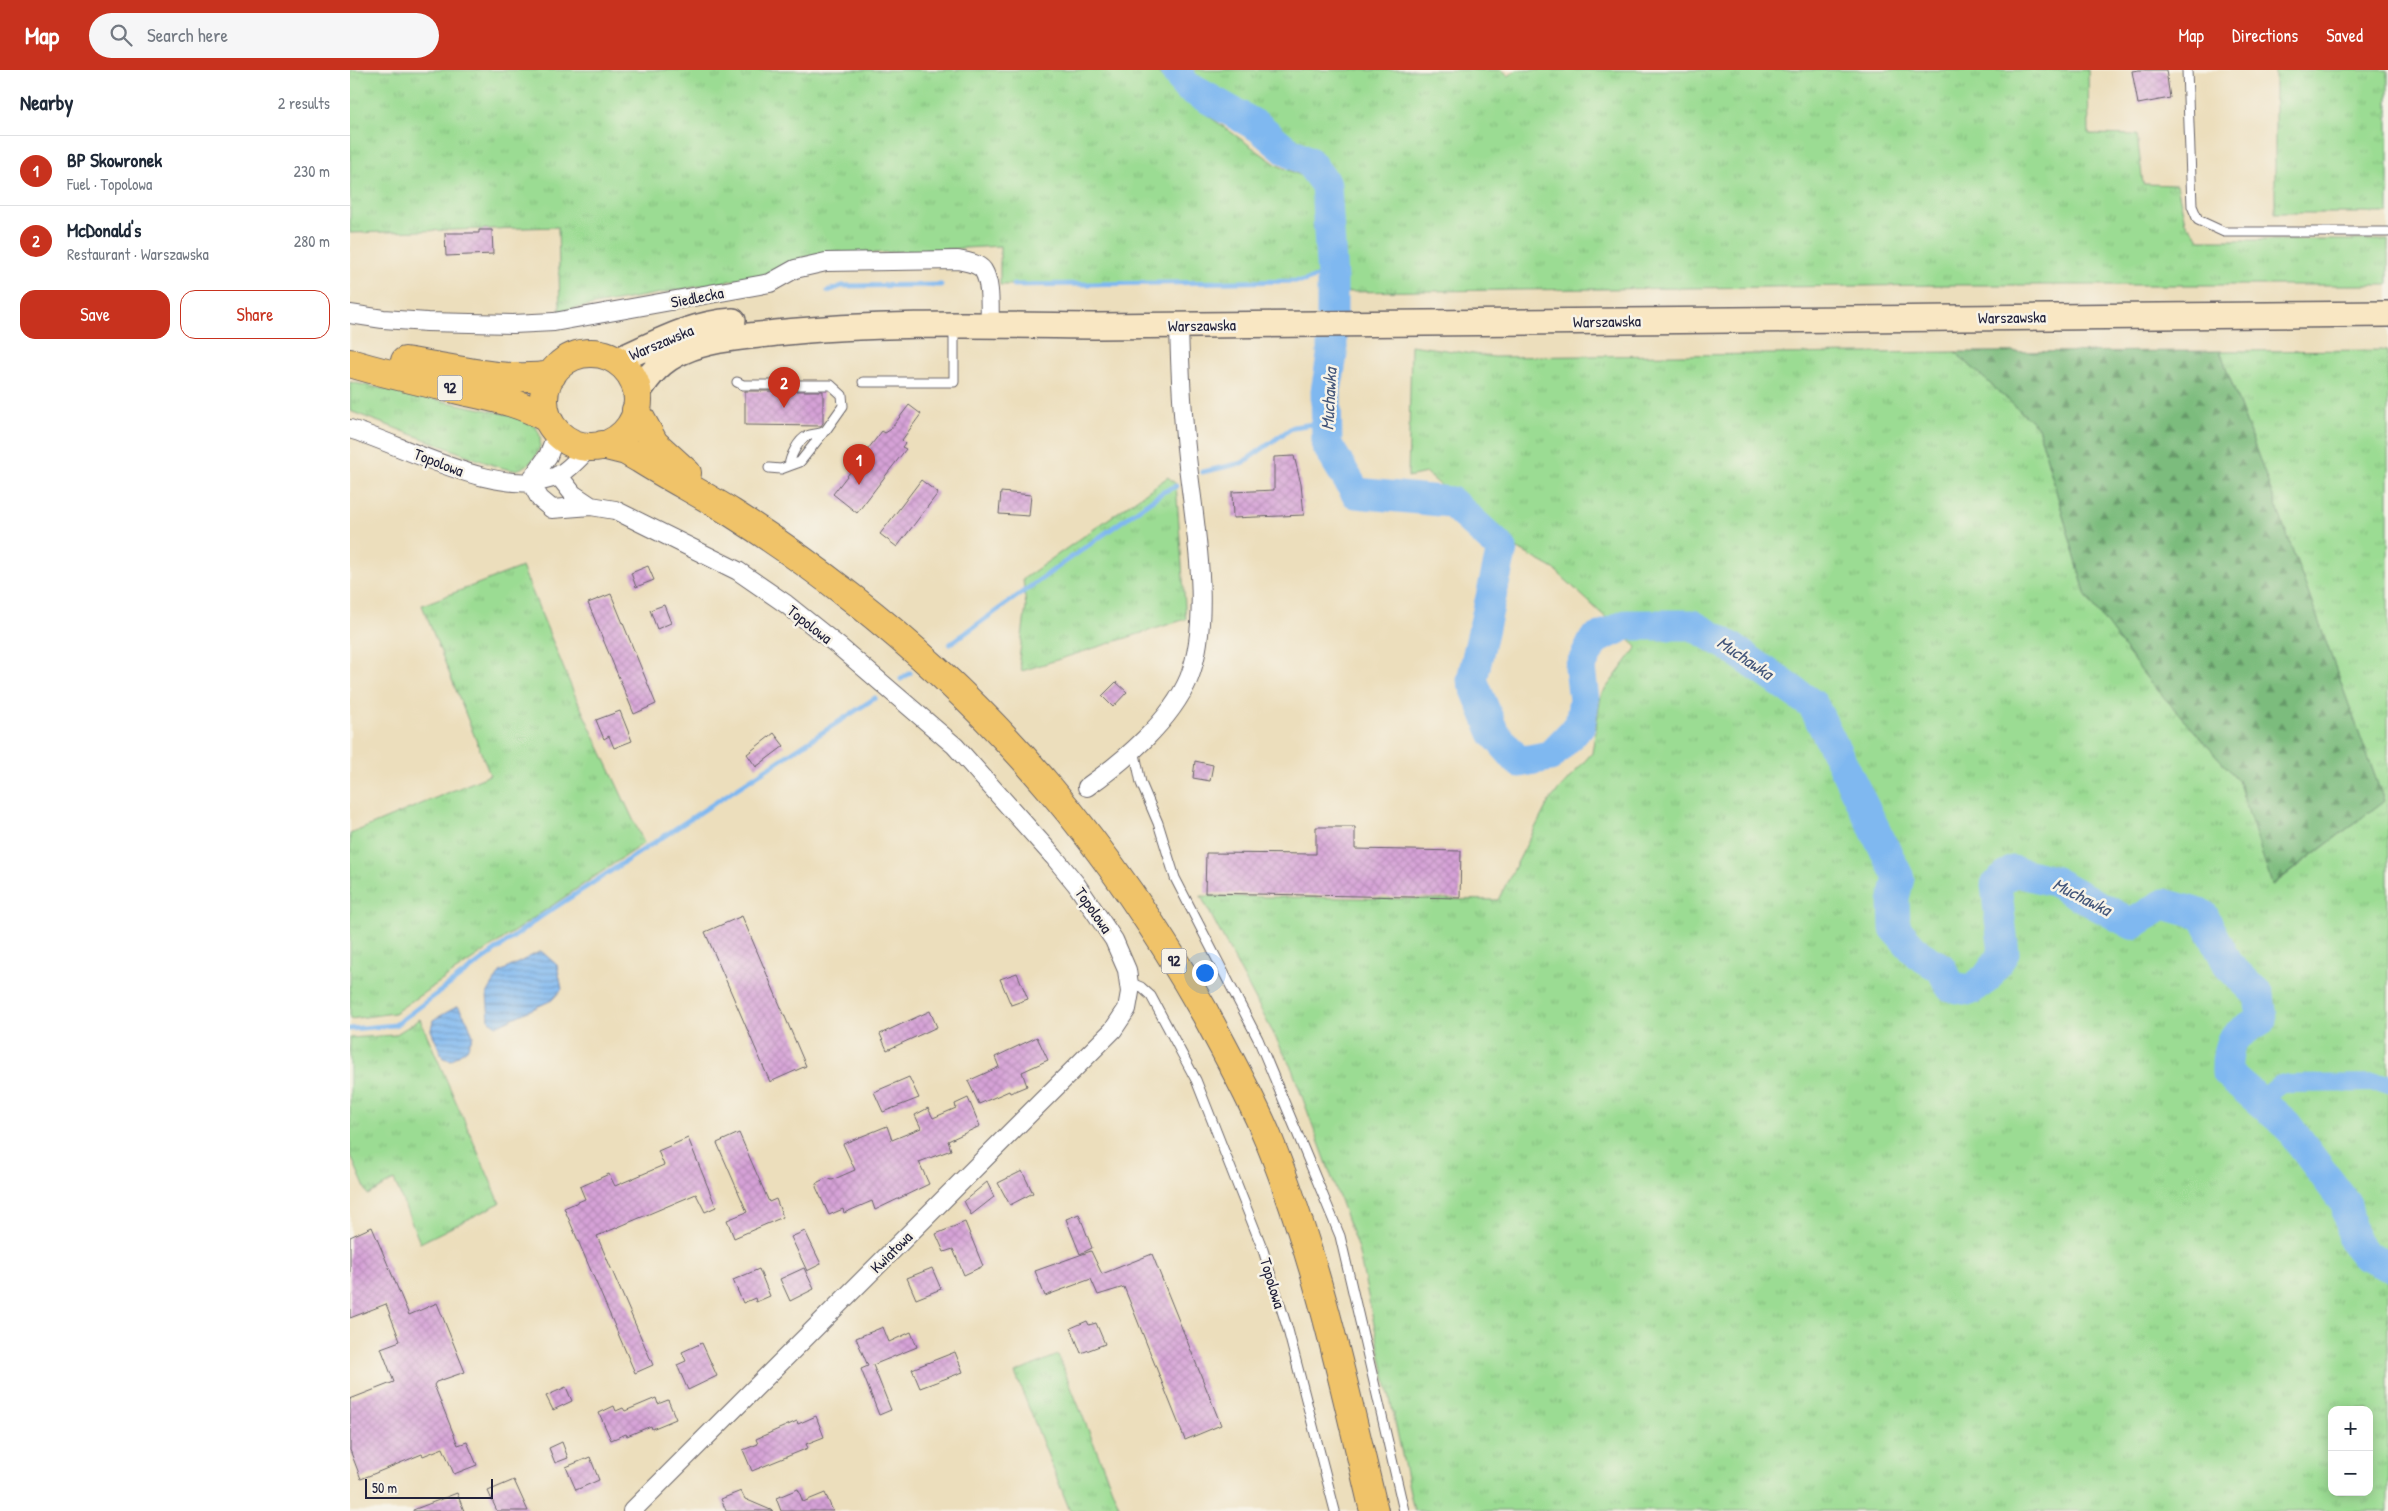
<!DOCTYPE html>
<meta charset="utf-8">
<style>
body{margin:0;font-family:"Patrick Hand",sans-serif;background:#f6f6f7;color:#1f2937}
.controls{position:absolute;right:15px;bottom:15px;display:grid;overflow:hidden;border-radius:10px;box-shadow:0 2px 12px #0003}
.controls button{width:45px;height:45px;display:grid;place-items:center;padding:0;border:0;border-bottom:1px solid #e0e1e3;background:#fff;color:#1f2937;font:25px sans-serif}
.scale{position:absolute;left:15px;bottom:12px;width:128px;box-sizing:border-box;padding-left:5px;border:2px solid #22223b;border-top:0;font-size:14px;line-height:18px;white-space:nowrap;color:#22223b;-webkit-text-stroke:4px #f7f3e8;paint-order:stroke}
.you{position:absolute;left:854px;top:902px;width:18px;height:18px;margin:-12px;border:4px solid #fff;border-radius:50%;background:#1a73e8;box-shadow:0 0 0 8px #1a73e833}
.badge{display:grid;place-items:center;width:32px;height:32px;border-radius:50%;background:#c8321e;color:#fff;font-size:16px;font-weight:700}
.pin{position:absolute;translate:-50% -41px;filter:drop-shadow(0 1px 2px #0008)}
.pin::after{content:'';position:absolute;top:26px;width:18px;height:15px;background:inherit;clip-path:polygon(0 0,100% 0,50% 100%)}
.list{margin:0;padding:0;list-style:none}
h2{display:flex;justify-content:space-between;align-items:center;height:65px;margin:0;padding:0 20px;font-size:21px}
h2 small{font-size:16px;font-weight:400;color:#747a83}
.list li{display:grid;grid-template-columns:32px 1fr auto;gap:15px;align-items:center;box-sizing:border-box;height:70px;padding:0 20px;border-top:1px solid #e0e1e3}
.list b{display:block;font-size:19px;white-space:nowrap}
.list p{margin:0;font-size:16px;white-space:nowrap;color:#747a83}
.list em{font-size:16px;font-style:normal;color:#747a83}
.actions{display:flex;gap:10px;padding:15px 20px}
.actions a{flex:1;padding:11px 0;border:1px solid #c8321e;border-radius:15px;text-align:center;font-size:18px;color:#c8321e}
.actions .main{background:#c8321e;color:#fff}
.icon{flex:none;width:28px;height:28px;fill:none;stroke:currentColor;stroke-width:2;stroke-linecap:round;stroke-linejoin:round}
.map{position:relative;flex:none;width:2038px;height:1441px;overflow:hidden}
header{display:flex;align-items:center;gap:30px;box-sizing:border-box;height:70px;padding:0 25px;background:#c8321e;color:#fff}
header strong{font-size:24px}
nav{display:flex;gap:28px;margin-inline-start:auto;font-size:18px}
.search{width:350px;height:45px;background:#f6f6f7;display:flex;align-items:center;gap:12px;box-sizing:border-box;padding:0 18px;border-radius:28px;color:#747a83;font-size:19px}
main{display:flex}
aside{flex:1;background:#fff}
.map>svg:first-child{display:block}
.grass{fill:url(#grass-tufts);stroke:#5e7f67;fill-rule:evenodd}
.forest{fill:url(#forest-firs);stroke:#4f6f5c}
.water{fill:url(#water-rules);stroke:#506d96}
.lines{fill:none;stroke-linecap:round;stroke-linejoin:round}
.stream{stroke:#7fb8f0;stroke-width:5}
.canal{stroke:#7fb8f0;stroke-width:18}
.river{stroke:#7fb8f0;stroke-width:31}
.building{fill:url(#building-cross-hatch)}
.service-casing{stroke:#696468;stroke-width:11}
.minor-casing{stroke:#696468;stroke-width:20}
.secondary-casing{stroke:#696468;stroke-width:28}
.primary-casing{stroke:#696468;stroke-width:30}
.service{stroke:#fff;stroke-width:9}
.minor{stroke:#fff;stroke-width:18}
.secondary{stroke:#f9e7c3;stroke-width:25}
.primary{stroke:#f0c369;stroke-width:28}
.labels{text-anchor:middle;stroke-width:5;stroke-linejoin:round;paint-order:stroke}
.shield{fill:#f7f3e8;stroke:#62616f;stroke-width:1}
.shield-label{font-size:15px;font-weight:bold;fill:#22223b}
.street-label{font-size:16px;fill:#22223b;stroke:#f7f3e8}
.water-label{font-size:18px;font-style:italic;fill:#43567a;stroke:#f7f3e8}
</style>
<header>
<strong>Map</strong>
<div class="search"><svg class="icon" aria-label="search" viewBox="0 0 24 24"><circle cx="10" cy="10" r="6"/><path d="M15 15l6 6"/></svg>Search here</div>
<nav><a>Map</a><a>Directions</a><a>Saved</a></nav>
</header>
<main>
<aside>
<h2>Nearby<small>2 results</small></h2>
<ul class="list">
<li><span class="badge">1</span><div><b>BP Skowronek</b><p>Fuel · Topolowa</p></div><em>230 m</em></li>
<li><span class="badge">2</span><div><b>McDonald's</b><p>Restaurant · Warszawska</p></div><em>280 m</em></li>
</ul>
<div class="actions"><a class="main">Save</a><a>Share</a></div>
</aside>
<div class="map">
<svg width="2038" height="1441" viewBox="0 0 2038 1441">
<defs>
<pattern id="grass-tufts" width="24" height="20" patternUnits="userSpaceOnUse" patternTransform="scale(1.25)"><rect width="24" height="20" fill="#9bdc93"/><path d="M3 7l-1-3M5 7V3M7 7l1-3M15 17l-1-3M17 17v-4M19 17l1-3" fill="none" stroke="#85bc80"/></pattern>
<pattern id="forest-firs" width="22" height="20" patternUnits="userSpaceOnUse" patternTransform="scale(1.25)"><rect width="22" height="20" fill="#7cbc7d"/><path d="M5 1l3.5 6h-7zM16 11l3.5 6h-7z" fill="#659868"/></pattern>
<pattern id="water-rules" width="6" height="5" patternUnits="userSpaceOnUse" patternTransform="scale(1.25)"><rect width="6" height="5" fill="#7fb8f0"/><path d="M0 2.5h6" fill="none" stroke="#6895c4"/></pattern>
<pattern id="building-cross-hatch" width="8" height="8" patternUnits="userSpaceOnUse" patternTransform="scale(1.25)"><rect width="8" height="8" fill="#d6a2d7"/><path d="M0 0l8 8M0 8l8-8" fill="none" stroke="#b78bb9"/></pattern>
</defs>
<rect width="100%" height="100%" fill="#f7f3e8"/>
<filter id="ink" filterUnits="userSpaceOnUse"><feTurbulence type="fractalNoise" baseFrequency=".02" numOctaves="2"/><feDisplacementMap in="SourceGraphic" scale="10" xChannelSelector="R" yChannelSelector="G"/><feConvolveMatrix kernelMatrix="1 2 1 2 8 2 1 2 1" color-interpolation-filters="sRGB"/></filter>
<filter id="wash" filterUnits="userSpaceOnUse"><feTurbulence type="fractalNoise" baseFrequency=".0096" numOctaves="4" result="noise"/><feDisplacementMap in="SourceGraphic" scale="20" xChannelSelector="R" yChannelSelector="G"/><feGaussianBlur stdDeviation="1.12" result="paint"/><feColorMatrix in="noise" values="0 0 0 0 0 0 0 0 0 0 0 0 0 0 0 0 0 1.4 0 .05"/><feComposite in="paint" operator="in"/></filter>
<g filter="url(#wash)">
<rect width="100%" height="100%" fill="#ecdebc"/>
<path class="grass" d="M0 0H806L825 22 927 95 952 106 968 124 975 204 954 211 650 215V176L454 187 413 205 210 241 208 157 0 163Z
M836 0H1152L1159 6 1166 0H1738L1739 64 1787 65 1793 114 1827 115 1835 152 1851 170H2038V215H1594L991 222 982 110 969 91 932 63 837 6Z
M1925 0H2038V143H1925Z
M1061 275 1144 287 1605 282 1688 357 1736 526 1795 606 1888 710 1923 815 2034 731 1870 281 2038 280V1441H1064L1008 1179 942 999 851 826 1148 830 1199 731 1242 683 1251 625 1287 577 1204 499 1127 456 1101 424 1076 403 1058 407ZM1982 1340H2019V1422H1982Z
M0 312 161 345C168 348 178 350 183 354 200 370 185 398 164 400 158 400 151 397 145 396L0 341Z
M818 407 826 414 836 549 672 601 669 589 676 537 673 509Z
M172 497 223 621 294 773 44 943 0 949V764L140 705 72 535Z
M70 949 150 1133 70 1173 44 1110 18 1125 0 1084V968L45 965Z
M708 1285 771 1441H720L665 1303Z"/>
<path class="forest" d="M1870 281 2034 731 1922 815 1888 710 1795 606 1736 526 1688 357 1605 282Z"/>
<path class="water" d="M191 881 207 895 212 919 202 930 146 956 139 950 137 924 150 902Z
M108 936 118 952 123 966 117 979 101 990 93 988 81 960 83 950Z"/>
<g class="lines">
<path class="stream" d="M663 215 954 211 981 202
M478 221 492 216 591 215
M852 402 892 393 943 357 977 352
M600 574 813 422 826 416
M551 609 560 603
M0 959 45 955 189 848 525 628"/>
<path class="canal" d="M1909 1031 1930 1014 2038 1013"/>
<path class="river" d="M825 0 836 16 909 57 936 80 959 92 976 115 982 209V286L976 321 977 375 1006 423 1101 432 1152 479 1122 610 1144 663 1169 692 1200 686 1230 655 1234 630 1230 598 1244 570 1276 555H1342L1379 576 1463 635 1549 808 1544 828 1545 858 1568 884 1591 898 1601 917 1620 920 1636 909 1654 883 1646 815 1663 801 1703 811 1782 854 1814 834 1853 845 1879 896 1909 925 1912 949C1884 967 1876 967 1877 1003L1936 1054 1996 1134 2003 1170 2016 1186 2038 1196"/>
</g>
<g id="blocks">
<path class="building" d="M1789 0H1816L1820 28 1788 34 1782 1Z
M129 160H142L143 184 96 186 95 163H129Z
M395 321H473V353L471 356 395 355Z
M559 335 571 344 552 370 555 373 552 377 556 379 507 443 483 424 532 361 535 363 540 360Z
M944 386 951 414 954 445 883 448 882 422 924 420V387Z
M571 410 588 423 547 477 530 464Z
M651 422 681 425 679 446 649 444Z
M298 496 304 510 286 517 281 503Z
M261 524 306 634 284 644 238 533Z
M314 535 321 553 307 559 300 540Z
M766 612 777 622 763 637 752 626Z
M270 641 282 671 264 678 259 666 254 669 246 650Z
M424 663 434 676 406 697 397 684Z
M845 691 863 695 860 711 843 708Z
M966 757H1005V779L1111 781 1110 828 855 823 856 783 966 784Z
M392 846 456 996 420 1012 355 862Z
M667 903 678 929 661 935 650 909Z
M580 941 587 957 537 980 530 964Z
M687 967 698 990 672 1002 677 1016 660 1023 659 1021 629 1034 618 1011 649 997 645 987Z
M559 1007 569 1028 533 1042 524 1022Z
M618 1028 630 1056 598 1071 601 1080 569 1092 579 1114 525 1140 522 1131 494 1143 493 1139 479 1145 466 1117 468 1112 477 1108 482 1110 505 1100 493 1074 537 1056 542 1070 571 1058 565 1045 578 1038 583 1048 606 1038 605 1034Z
M389 1063 419 1132 426 1129 433 1147 384 1168 377 1150 397 1142 367 1073Z
M338 1068 366 1137 355 1142 346 1124 247 1166 303 1295 285 1303 214 1138 235 1129 230 1117 259 1104 265 1116 314 1095 308 1081Z
M672 1101 683 1123 660 1135 648 1113Z
M637 1112 644 1127 621 1145 614 1131Z
M729 1144 742 1178 730 1184 716 1149Z
M615 1152 633 1196 614 1205 603 1179 594 1182 586 1164Z
M22 1157 59 1245 87 1233 115 1302 86 1312 84 1315 108 1375 117 1372 127 1395 104 1404 93 1378 73 1386 72 1384 11 1409 0 1380V1329L44 1312 31 1278 50 1271 36 1234 0 1248V1167Z
M455 1161 471 1194 457 1201 441 1167Z
M741 1181 752 1204 802 1184 871 1355 835 1370 774 1217 748 1225 741 1209 695 1226 685 1201Z
M454 1198 464 1219 440 1231 430 1209Z
M582 1198 591 1219 566 1229 557 1208Z
M409 1199 420 1226 406 1232 405 1228 393 1233 383 1210Z
M737 1251 739 1255 746 1253 755 1274 731 1283 721 1258Z
M533 1257 539 1272 561 1262 567 1277 523 1295 541 1340 529 1345 511 1299 518 1296 506 1268Z
M352 1273 367 1306 338 1320 327 1295 336 1291 332 1282Z
M605 1282 613 1302 570 1318 562 1299Z
M216 1317 222 1331 203 1340 196 1326Z
M306 1328 308 1334 318 1330 326 1349 302 1359 301 1356 277 1366 276 1364 261 1370 249 1343 264 1336 266 1341 273 1338 275 1341Z
M466 1346 474 1367 456 1374 458 1378 402 1401 393 1380 408 1374 406 1369 447 1351 448 1354Z
M212 1372 218 1388 205 1393 199 1378Z
M240 1387 249 1410 226 1420 216 1397Z
M164 1410 178 1441H147L138 1421Z
M448 1419 453 1432 475 1423 483 1441H431L426 1428Z
M391 1421 395 1429 423 1441H376L371 1429Z
M107 1423 114 1441H63V1440Z"/>
</g>
</g>
<g filter="url(#ink)">
<use href="#blocks" fill-opacity="0" stroke="#696468" stroke-width="1"/>
<g class="lines">
<g class="service-casing">
<path id="service" d="M1837 0 1842 136 1848 150 1874 162H2038
M387 312 393 315H481L492 325 493 336 476 360C471 365 464 363 457 366 448 370 440 387 439 396L431 399 419 398
M513 312H604V255
M439 396 450 392 473 363
M784 679 791 713 808 753 825 808 908 969 990 1166 1054 1441
M779 912 791 917 801 926 846 1010 913 1180 938 1260 985 1441"/>
</g>
<g class="minor-casing">
<path id="minor" d="M0 244 33 249 77 252 163 254 204 252 420 213 445 199 476 192 608 190C616 192 628 193 633 200 642 214 639 240 640 255
M0 359C54 375 155 433 209 405 220 399 231 386 240 377
M208 405 223 424 241 436
M180 411 190 429 202 439 241 436 265 440 388 501 436 534 491 578 605 676 704 787 726 814 764 870 777 900 780 922 777 939 763 960 282 1441
M180 411 198 386 207 363
M737 717C774 691 821 651 839 608 863 546 844 452 837 387 832 343 830 298 829 255"/>
</g>
<g class="secondary-casing">
<path id="secondary" d="M266 291C305 274 339 254 383 251
M287 324C299 305 311 290 333 281 362 268 395 267 426 263 532 252 639 255 745 256L2038 244"/>
</g>
<g class="primary-casing">
<path id="primary" d="M194 330a47 47 0 1 1 94 0a47 47 0 1 1-94 0Z
M55 291C103 298 154 313 202 305
M0 293C36 304 73 312 109 320 140 327 171 332 198 349
M286 340 304 373 337 403
M252 375 276 381 290 389C320 408 352 424 382 443 423 469 464 498 502 528 651 645 762 779 855 943 877 984 900 1025 918 1068 967 1188 994 1315 1024 1441"/>
</g>
<use href="#service" class="service"/>
<use href="#minor" class="minor"/>
<use href="#secondary" class="secondary"/>
<use href="#primary" class="primary"/>
</g>
</g>
<g class="labels">
<g class="shield">
<rect x="87.5" y="305.5" width="25" height="25" rx="4"/>
<rect x="811.5" y="878.5" width="25" height="25" rx="4"/>
</g>
<g class="shield-label">
<text x="100" y="323">92</text>
<text x="824" y="896">92</text>
</g>
<g class="street-label">
<text transform="translate(347 227) rotate(-11)" y="6">Siedlecka</text>
<text transform="translate(1662 247) rotate(-1)" y="6">Warszawska</text>
<text transform="translate(1257 251) rotate(-1)" y="6">Warszawska</text>
<text transform="translate(852 255) rotate(-1)" y="6">Warszawska</text>
<text transform="translate(311 272) rotate(-23)" y="6">Warszawska</text>
<text transform="translate(89 392) rotate(21)" y="6">Topolowa</text>
<text transform="translate(460 554) rotate(38)" y="6">Topolowa</text>
<text transform="translate(744 840) rotate(55)" y="6">Topolowa</text>
<text transform="translate(541 1182) rotate(-45)" y="6">Kwiatowa</text>
<text transform="translate(923 1213) rotate(73)" y="6">Topolowa</text>
</g>
<g class="water-label">
<text transform="translate(979 329) rotate(-87)" y="6">Muchawka</text>
<text transform="translate(1395 588) rotate(34)" y="6">Muchawka</text>
<text transform="translate(1732 827) rotate(27)" y="6">Muchawka</text>
</g>
</g>
</svg>
<div class="controls">
<button>+</button>
<button>−</button>
</div>
<div class="scale">50 m</div>
<div class="you"></div>
<div class="pin badge" style="left:509px;top:415px">1</div>
<div class="pin badge" style="left:434px;top:338px">2</div>
</div>
</main>
